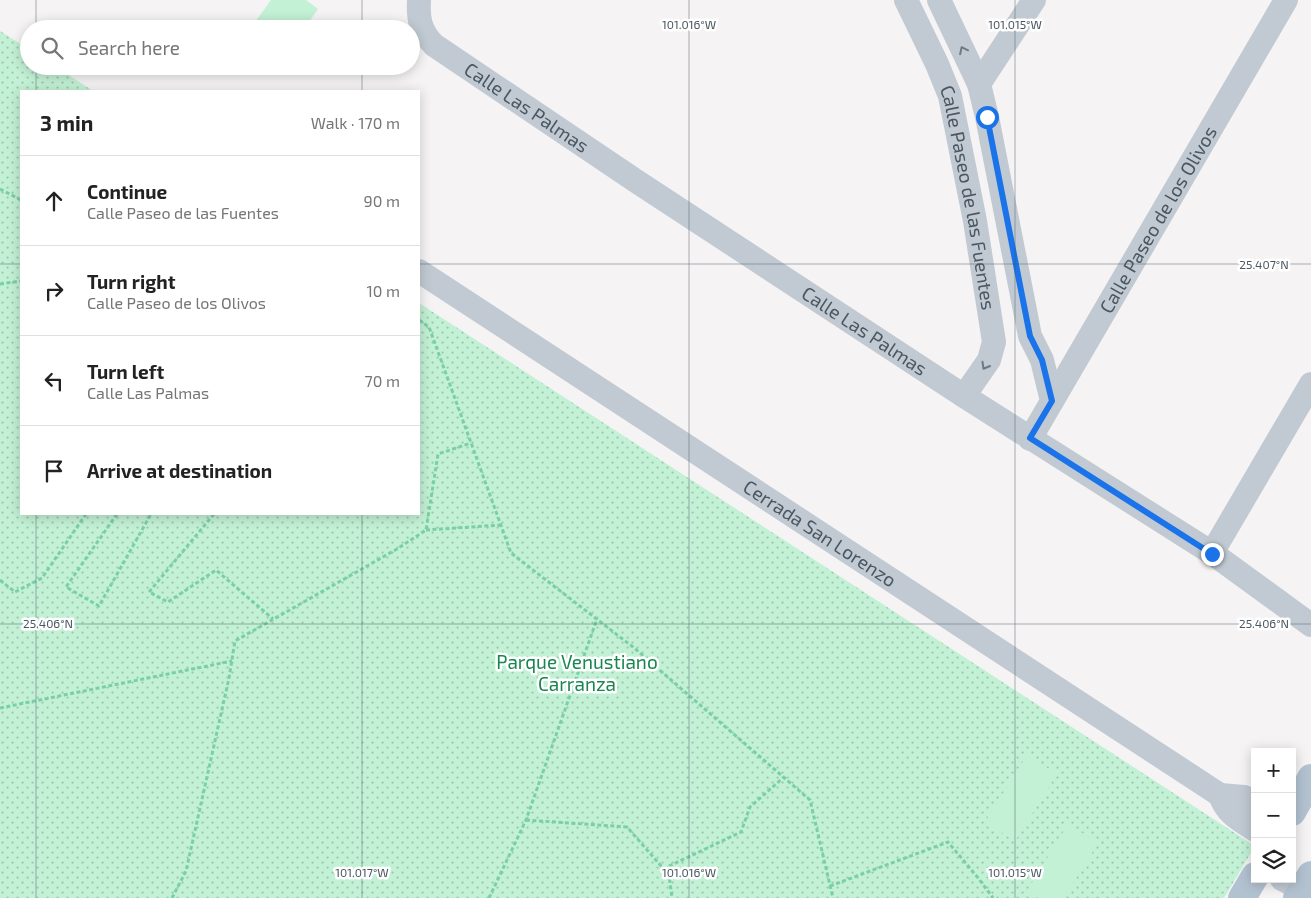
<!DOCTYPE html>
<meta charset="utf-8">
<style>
body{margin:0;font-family:"Exo 2",sans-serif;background:#f2f2f2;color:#222}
.controls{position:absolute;right:15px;bottom:15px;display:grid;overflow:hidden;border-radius:0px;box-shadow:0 2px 12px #0003}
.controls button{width:45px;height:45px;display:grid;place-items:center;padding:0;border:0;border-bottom:1px solid #e0e0e0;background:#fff;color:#222;font:25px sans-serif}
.stop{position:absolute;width:15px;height:15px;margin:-11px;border:4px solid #1a73e8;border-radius:50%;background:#fff}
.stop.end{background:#1a73e8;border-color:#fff;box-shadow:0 1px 5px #0008}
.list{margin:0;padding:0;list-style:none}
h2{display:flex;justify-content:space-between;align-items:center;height:65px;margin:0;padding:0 20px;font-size:21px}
h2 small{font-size:16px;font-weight:400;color:#767676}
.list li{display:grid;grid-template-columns:32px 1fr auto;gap:15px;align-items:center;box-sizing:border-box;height:90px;padding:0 20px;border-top:1px solid #e0e0e0}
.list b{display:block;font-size:19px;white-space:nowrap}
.list p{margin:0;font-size:16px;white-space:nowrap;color:#767676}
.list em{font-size:16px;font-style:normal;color:#767676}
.icon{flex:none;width:28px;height:28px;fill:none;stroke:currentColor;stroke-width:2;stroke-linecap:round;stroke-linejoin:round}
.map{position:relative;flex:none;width:1311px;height:898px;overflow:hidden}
.search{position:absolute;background:#fff;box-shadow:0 2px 12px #0003;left:20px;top:20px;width:400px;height:55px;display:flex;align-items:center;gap:12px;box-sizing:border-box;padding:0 18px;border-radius:28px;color:#767676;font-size:19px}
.panel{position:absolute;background:#fff;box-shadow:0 2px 12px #0003;left:20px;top:90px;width:400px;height:425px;border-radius:0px}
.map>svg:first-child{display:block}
.green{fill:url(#green-dots)}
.pitch{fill:#c3f1d5}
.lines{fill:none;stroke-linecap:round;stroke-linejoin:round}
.path{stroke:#7ad0a6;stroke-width:3;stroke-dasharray:4 2.5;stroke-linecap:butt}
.minor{stroke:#c1cad2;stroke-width:24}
.major{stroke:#b3c2d1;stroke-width:28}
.oneway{stroke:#6e7983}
.route{stroke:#1a73e8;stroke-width:6}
.ticks{fill:none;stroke:#4a5661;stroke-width:1;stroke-opacity:0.45}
.labels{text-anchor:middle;stroke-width:5;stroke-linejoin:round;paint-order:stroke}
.street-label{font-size:19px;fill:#4a5661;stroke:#fff}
.park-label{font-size:19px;fill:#17864f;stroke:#fff}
.ticks-label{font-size:12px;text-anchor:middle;fill:#4a5661;stroke:#fff;stroke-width:5;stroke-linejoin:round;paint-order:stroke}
</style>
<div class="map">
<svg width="1311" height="898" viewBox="0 0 1311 898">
<defs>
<pattern id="green-dots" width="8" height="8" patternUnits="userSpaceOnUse" patternTransform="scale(1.25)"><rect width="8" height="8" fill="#c3f1d5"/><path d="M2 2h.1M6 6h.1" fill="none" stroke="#a0c6b0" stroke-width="1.8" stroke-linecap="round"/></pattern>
</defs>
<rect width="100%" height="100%" fill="#f5f3f3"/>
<path class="green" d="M0 31 29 49V66H55L93 91H21V514H419V303L1255 846 1224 898H0Z"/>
<path class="pitch" d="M271 0H306L318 9 304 29H250Z
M1027 755 1057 774 1015 841 985 822Z
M1068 824 1098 843 1064 898H1038L1027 891Z"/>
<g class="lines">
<path class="path" d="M0 189 21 200
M0 284 21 281
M419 320 429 327 511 553 633 647 810 800 833 898
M117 514 66 587 99 606 151 514
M214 514 149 592 168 602 216 570 273 619
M426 530 501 525
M0 580 15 592 42 578 86 514
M0 708 232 661
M526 820 627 827 669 875 672 898
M663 869 741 832 750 807 784 777
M830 886 948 842 979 879 993 898
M172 898 186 871 229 678 235 641 397 549 426 530 438 454 471 443
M489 898 526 820 597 619"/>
<g class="minor">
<path id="s1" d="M419 0C418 19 420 31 434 45L636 181 964 396 1212 553 1311 625"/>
<path id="s2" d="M906 0 937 64 950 96 975 221 994 342 989 360 964 396"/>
<path d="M939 0 979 84 987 117 1030 336 1042 360 1052 401"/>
<path d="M979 84 1034 0"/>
<path id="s3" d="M419 271 1220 795 1244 797 1255 802"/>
<path id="s4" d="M1030 439 1286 0"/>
<path d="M1212 553 1311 384"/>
<path d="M1220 795C1227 814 1238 819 1255 830"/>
<path d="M1282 879 1311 894"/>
</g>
<path class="major" d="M1292 812 1311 778
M1242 898 1255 876
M1297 898 1311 875"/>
</g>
<defs><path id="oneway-chevron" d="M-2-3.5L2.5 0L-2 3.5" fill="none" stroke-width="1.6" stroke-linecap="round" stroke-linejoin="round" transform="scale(1.25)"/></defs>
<g class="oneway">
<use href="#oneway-chevron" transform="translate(963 50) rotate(-116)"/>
<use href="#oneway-chevron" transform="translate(985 366) rotate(120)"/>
</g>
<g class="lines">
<path class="route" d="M987 117 1030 336 1042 360 1052 401 1030 438 1212 554"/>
</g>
<path class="ticks" d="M36 0V29M362 0V29M689 0V898M1015 0V898M36 66V91M362 66V91M0 264H21M419 264H1311M36 514V898M362 514V898M0 624H1311"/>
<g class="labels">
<g class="street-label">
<text dy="7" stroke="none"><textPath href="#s1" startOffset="161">Calle Las Palmas</textPath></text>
<text dy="7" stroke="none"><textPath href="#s2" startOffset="209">Calle Paseo de las Fuentes</textPath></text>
<text dy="7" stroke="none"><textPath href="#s4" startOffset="254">Calle Paseo de los Olivos</textPath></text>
<text dy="7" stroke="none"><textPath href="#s1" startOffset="566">Calle Las Palmas</textPath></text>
<text dy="7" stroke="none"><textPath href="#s3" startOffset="479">Cerrada San Lorenzo</textPath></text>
</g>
<g class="park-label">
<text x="577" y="669">Parque Venustiano<tspan x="577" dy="22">Carranza</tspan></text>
</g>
</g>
<g class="ticks-label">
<text x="689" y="29">101.016°W</text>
<text x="1015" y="29">101.015°W</text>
<text x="1264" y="269">25.407°N</text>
<text x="48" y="628">25.406°N</text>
<text x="1264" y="628">25.406°N</text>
<text x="362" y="877">101.017°W</text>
<text x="689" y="877">101.016°W</text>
<text x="1015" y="877">101.015°W</text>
</g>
</svg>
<div class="controls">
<button>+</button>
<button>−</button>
<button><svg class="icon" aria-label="layers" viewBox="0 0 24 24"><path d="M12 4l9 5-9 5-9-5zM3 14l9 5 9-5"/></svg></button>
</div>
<div class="stop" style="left:987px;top:117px"></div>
<div class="stop end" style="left:1212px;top:554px"></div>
<div class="search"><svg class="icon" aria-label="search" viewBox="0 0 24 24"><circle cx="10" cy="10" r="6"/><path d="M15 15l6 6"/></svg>Search here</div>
<section class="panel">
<h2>3 min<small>Walk · 170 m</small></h2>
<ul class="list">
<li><svg class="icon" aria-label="ahead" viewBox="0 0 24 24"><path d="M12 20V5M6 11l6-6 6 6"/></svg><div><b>Continue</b><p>Calle Paseo de las Fuentes</p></div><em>90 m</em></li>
<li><svg class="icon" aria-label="right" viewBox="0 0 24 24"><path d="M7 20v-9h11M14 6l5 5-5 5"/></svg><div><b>Turn right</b><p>Calle Paseo de los Olivos</p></div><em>10 m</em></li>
<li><svg class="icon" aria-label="left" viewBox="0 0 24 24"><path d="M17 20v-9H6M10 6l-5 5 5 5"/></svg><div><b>Turn left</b><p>Calle Las Palmas</p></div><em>70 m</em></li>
<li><svg class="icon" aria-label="arrive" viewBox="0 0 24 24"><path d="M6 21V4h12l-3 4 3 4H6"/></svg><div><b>Arrive at destination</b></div></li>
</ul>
</section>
</div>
